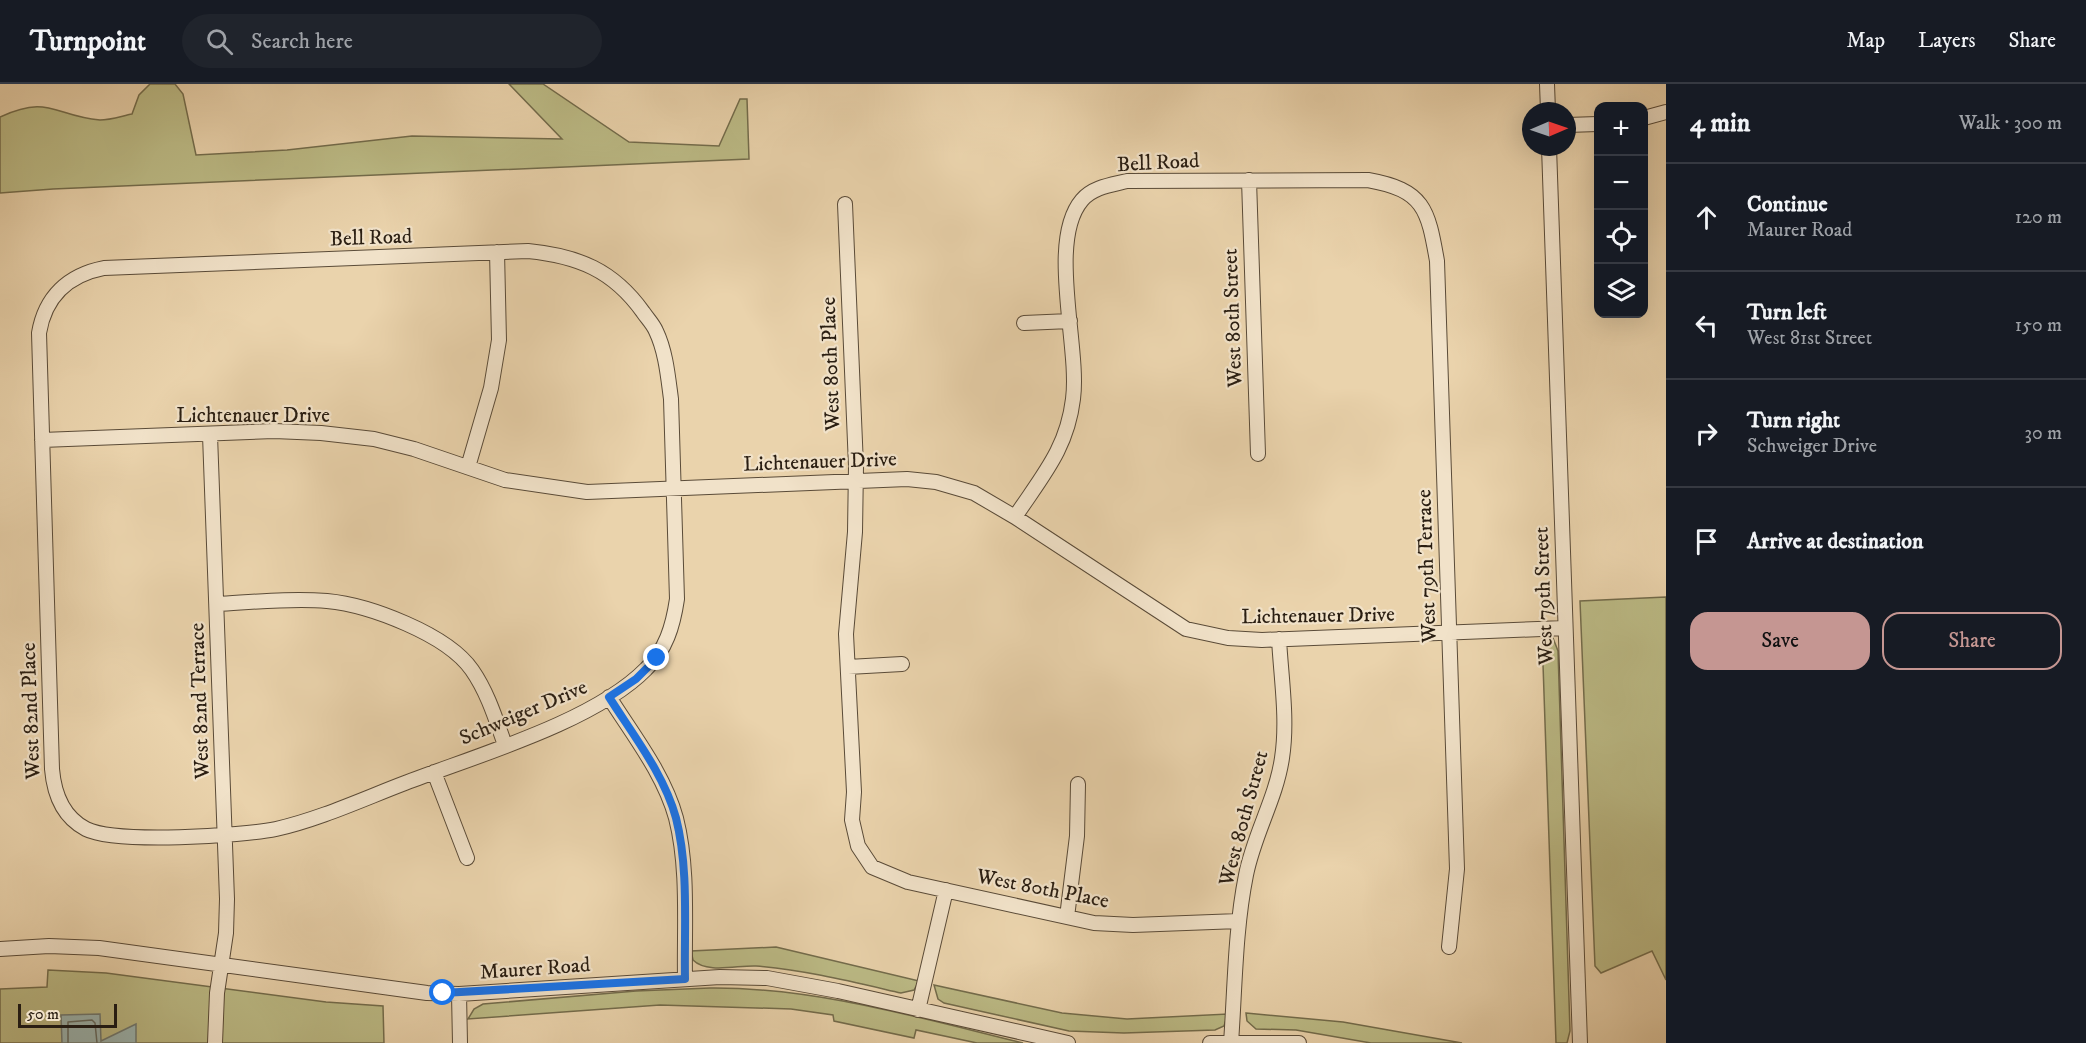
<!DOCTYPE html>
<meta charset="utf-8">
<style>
body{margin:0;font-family:"IM FELL DW Pica",serif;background:#20242c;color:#f1f3f6}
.controls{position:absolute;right:18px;top:18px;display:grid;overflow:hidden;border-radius:12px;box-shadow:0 6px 24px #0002}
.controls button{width:54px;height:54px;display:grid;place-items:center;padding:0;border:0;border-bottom:2px solid #363941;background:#171b24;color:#f1f3f6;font:30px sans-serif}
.compass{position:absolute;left:1522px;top:18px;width:54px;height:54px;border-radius:50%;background:#171b24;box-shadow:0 6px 24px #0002;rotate:88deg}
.scale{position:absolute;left:18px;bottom:15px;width:99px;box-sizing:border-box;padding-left:6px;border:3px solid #2a1e12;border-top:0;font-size:16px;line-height:21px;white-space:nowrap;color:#2a1e12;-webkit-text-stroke:4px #f1e2c9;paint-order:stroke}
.stop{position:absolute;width:18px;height:18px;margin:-14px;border:4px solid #1a73e8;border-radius:50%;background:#fff}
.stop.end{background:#1a73e8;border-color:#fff;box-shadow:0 2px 6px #0008}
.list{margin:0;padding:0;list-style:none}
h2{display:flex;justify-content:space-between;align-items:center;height:78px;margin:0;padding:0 24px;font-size:26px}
h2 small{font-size:20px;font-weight:400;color:#9ea1a6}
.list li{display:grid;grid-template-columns:39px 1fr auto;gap:18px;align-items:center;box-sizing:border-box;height:108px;padding:0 24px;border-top:2px solid #363941}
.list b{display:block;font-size:22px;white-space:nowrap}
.list p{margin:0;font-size:20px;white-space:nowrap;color:#9ea1a6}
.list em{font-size:20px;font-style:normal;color:#9ea1a6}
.actions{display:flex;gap:12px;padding:18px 24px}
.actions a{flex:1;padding:14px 0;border:2px solid #c59692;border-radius:18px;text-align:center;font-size:21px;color:#c59692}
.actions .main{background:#c59692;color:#111}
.icon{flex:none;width:33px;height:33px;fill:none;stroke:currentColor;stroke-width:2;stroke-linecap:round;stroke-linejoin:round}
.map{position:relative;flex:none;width:1666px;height:959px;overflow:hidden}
header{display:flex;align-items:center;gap:36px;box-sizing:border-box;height:84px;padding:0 30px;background:#171b24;border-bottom:2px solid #363941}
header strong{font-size:28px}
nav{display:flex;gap:33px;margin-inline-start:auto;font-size:21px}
.search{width:420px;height:54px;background:#20242c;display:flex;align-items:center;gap:15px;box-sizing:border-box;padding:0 21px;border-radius:33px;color:#9ea1a6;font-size:22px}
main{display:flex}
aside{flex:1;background:#171b24}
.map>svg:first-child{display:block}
.green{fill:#bcbb86;stroke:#736c4c;stroke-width:1.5}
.water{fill:#9bb6b3;stroke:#6e7973;stroke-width:1.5}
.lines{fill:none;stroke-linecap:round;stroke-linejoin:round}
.shore{stroke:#626a62;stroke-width:1.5}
.minor-casing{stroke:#5a4b38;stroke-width:16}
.minor{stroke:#f1e2c9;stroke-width:14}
.route{stroke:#1a73e8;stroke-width:8}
.labels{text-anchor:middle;stroke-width:4.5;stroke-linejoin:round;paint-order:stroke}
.street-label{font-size:21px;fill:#2a1e12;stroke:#f1e2c9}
</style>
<header>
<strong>Turnpoint</strong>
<div class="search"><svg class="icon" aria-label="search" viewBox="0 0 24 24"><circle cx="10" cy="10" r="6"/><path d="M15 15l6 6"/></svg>Search here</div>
<nav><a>Map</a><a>Layers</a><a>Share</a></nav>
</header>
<main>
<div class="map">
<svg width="1666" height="959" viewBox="0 0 1666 959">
<rect width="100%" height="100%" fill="#ead3ac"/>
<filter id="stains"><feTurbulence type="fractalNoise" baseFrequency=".00333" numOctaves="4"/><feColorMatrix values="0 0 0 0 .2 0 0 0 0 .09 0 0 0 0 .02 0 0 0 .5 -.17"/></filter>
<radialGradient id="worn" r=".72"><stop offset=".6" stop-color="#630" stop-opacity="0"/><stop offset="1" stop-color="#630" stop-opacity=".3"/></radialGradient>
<path class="green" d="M150 0H175L183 10 196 71 287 66 412 52 562 55 509 0H543L629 58 719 62 740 15H747L749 75 53 105 0 109V33C49 10 54 32 100 36 110 36 122 32 132 30L139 11Z
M1666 513V896L1652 867 1601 889 1595 882 1580 517Z
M1542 551 1553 554 1558 567 1570 947 1567 959H1556Z
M776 863 919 897 914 906 901 909C853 898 805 886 756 882 738 881 707 890 693 876L691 867Z
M48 886 106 889 326 918 383 922 384 959H0V905L47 903Z
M934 901 1062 929 1127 935 1228 930 1224 942 1215 946 1124 949 1069 947 944 919 938 915Z
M710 904C816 903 920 934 1023 959H977L916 946 914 954 834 937 833 931 791 925 660 921 468 935 474 925 483 920 636 907Z
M1246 929 1343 938 1462 959H1371L1296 946 1256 945 1247 937Z"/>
<path class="water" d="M100 930 101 957 136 940V959H62L61 931Z"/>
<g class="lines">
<path class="shore" d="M68 959V938L92 936 95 939 97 959"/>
<g class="minor-casing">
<path id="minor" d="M1547 0 1548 27
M1644 34 1666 28
M1567 41 1598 40
M1549 63 1580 959
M1249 96 1258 370
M845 120 856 382 855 448 846 550 854 708 852 736 858 762 872 783 908 798 1094 839 1133 841 1239 837
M528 167C578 172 613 186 643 228 647 234 653 240 656 247 666 268 668 293 671 315L677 515C673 542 666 566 646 585 594 638 475 672 405 699 363 715 320 735 276 745 242 752 116 760 86 745 63 733 54 709 52 685L39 249C45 213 68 191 104 184Z
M1024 239 1070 237
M210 351 227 815 226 849 217 909 215 959
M42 356 274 347 321 349 374 355 414 365 505 396 587 408 907 395 936 398 974 409 1015 433 1186 545 1228 554 1262 556 1565 544
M468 383 491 304 499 256 497 168
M1015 433C1042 392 1067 365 1073 315 1080 263 1047 157 1082 116 1093 103 1111 101 1127 97L1368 96C1424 106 1428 125 1437 177L1457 785 1449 863
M217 520C253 518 291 514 327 517 369 521 447 550 472 586 488 609 496 636 505 661
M848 583 902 580
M609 613C633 651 664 690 676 734 689 785 684 843 685 895
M434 688 467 774
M1067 833 1077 752 1078 700
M0 865 49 862 99 864 427 909 459 910 720 893 767 894 838 907 1068 959
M459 910 460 959
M918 926 946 806
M1210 959H1299
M1231 959C1235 903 1235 846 1246 791 1254 750 1276 715 1282 674 1288 636 1281 593 1279 555"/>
</g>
<use href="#minor" class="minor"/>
</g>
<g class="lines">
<path class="route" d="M443 909 685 895C684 843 689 785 676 734 664 690 633 651 609 613L636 595 657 574"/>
</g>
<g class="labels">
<g class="street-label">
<text transform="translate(1158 78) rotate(-3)" y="7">Bell Road</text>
<text transform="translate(371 153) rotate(-2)" y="7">Bell Road</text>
<text transform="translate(1232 234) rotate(-92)" y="7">West 80th Street</text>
<text transform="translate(830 280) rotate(-92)" y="7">West 80th Place</text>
<text x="253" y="338">Lichtenauer Drive</text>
<text transform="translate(820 377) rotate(-2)" y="7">Lichtenauer Drive</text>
<text transform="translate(1426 482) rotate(-92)" y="7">West 79th Terrace</text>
<text transform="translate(1543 512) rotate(-92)" y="7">West 79th Street</text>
<text transform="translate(1318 531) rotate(-1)" y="7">Lichtenauer Drive</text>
<text transform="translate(199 617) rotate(-92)" y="7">West 82nd Terrace</text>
<text transform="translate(30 627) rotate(-92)" y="7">West 82nd Place</text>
<text transform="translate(523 628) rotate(-23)" y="7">Schweiger Drive</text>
<text transform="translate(1243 734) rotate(-75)" y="7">West 80th Street</text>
<text transform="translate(1043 804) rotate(11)" y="7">West 80th Place</text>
<text transform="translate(535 884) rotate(-4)" y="7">Maurer Road</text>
</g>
</g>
<rect width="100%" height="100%" filter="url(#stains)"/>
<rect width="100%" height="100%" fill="url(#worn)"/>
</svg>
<div class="controls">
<button>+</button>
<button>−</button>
<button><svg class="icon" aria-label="locate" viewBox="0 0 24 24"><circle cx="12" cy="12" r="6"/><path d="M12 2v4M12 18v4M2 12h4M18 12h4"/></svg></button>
<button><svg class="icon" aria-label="layers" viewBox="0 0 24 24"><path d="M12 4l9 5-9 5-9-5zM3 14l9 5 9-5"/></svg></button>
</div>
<svg class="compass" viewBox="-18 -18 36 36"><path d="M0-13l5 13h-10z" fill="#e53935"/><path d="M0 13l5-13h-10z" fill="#9ea1a6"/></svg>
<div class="scale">50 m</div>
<div class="stop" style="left:443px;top:909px"></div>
<div class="stop end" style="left:657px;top:574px"></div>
</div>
<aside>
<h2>4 min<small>Walk · 300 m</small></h2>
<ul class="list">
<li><svg class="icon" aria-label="ahead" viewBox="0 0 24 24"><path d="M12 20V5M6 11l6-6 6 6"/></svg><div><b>Continue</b><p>Maurer Road</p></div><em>120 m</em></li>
<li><svg class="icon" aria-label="left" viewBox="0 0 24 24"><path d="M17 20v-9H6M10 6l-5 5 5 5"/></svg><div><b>Turn left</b><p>West 81st Street</p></div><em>150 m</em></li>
<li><svg class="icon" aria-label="right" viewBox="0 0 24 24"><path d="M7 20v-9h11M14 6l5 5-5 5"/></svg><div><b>Turn right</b><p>Schweiger Drive</p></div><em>30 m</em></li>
<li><svg class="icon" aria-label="arrive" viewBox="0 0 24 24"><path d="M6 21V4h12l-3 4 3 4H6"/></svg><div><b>Arrive at destination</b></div></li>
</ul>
<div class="actions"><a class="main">Save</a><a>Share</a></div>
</aside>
</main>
